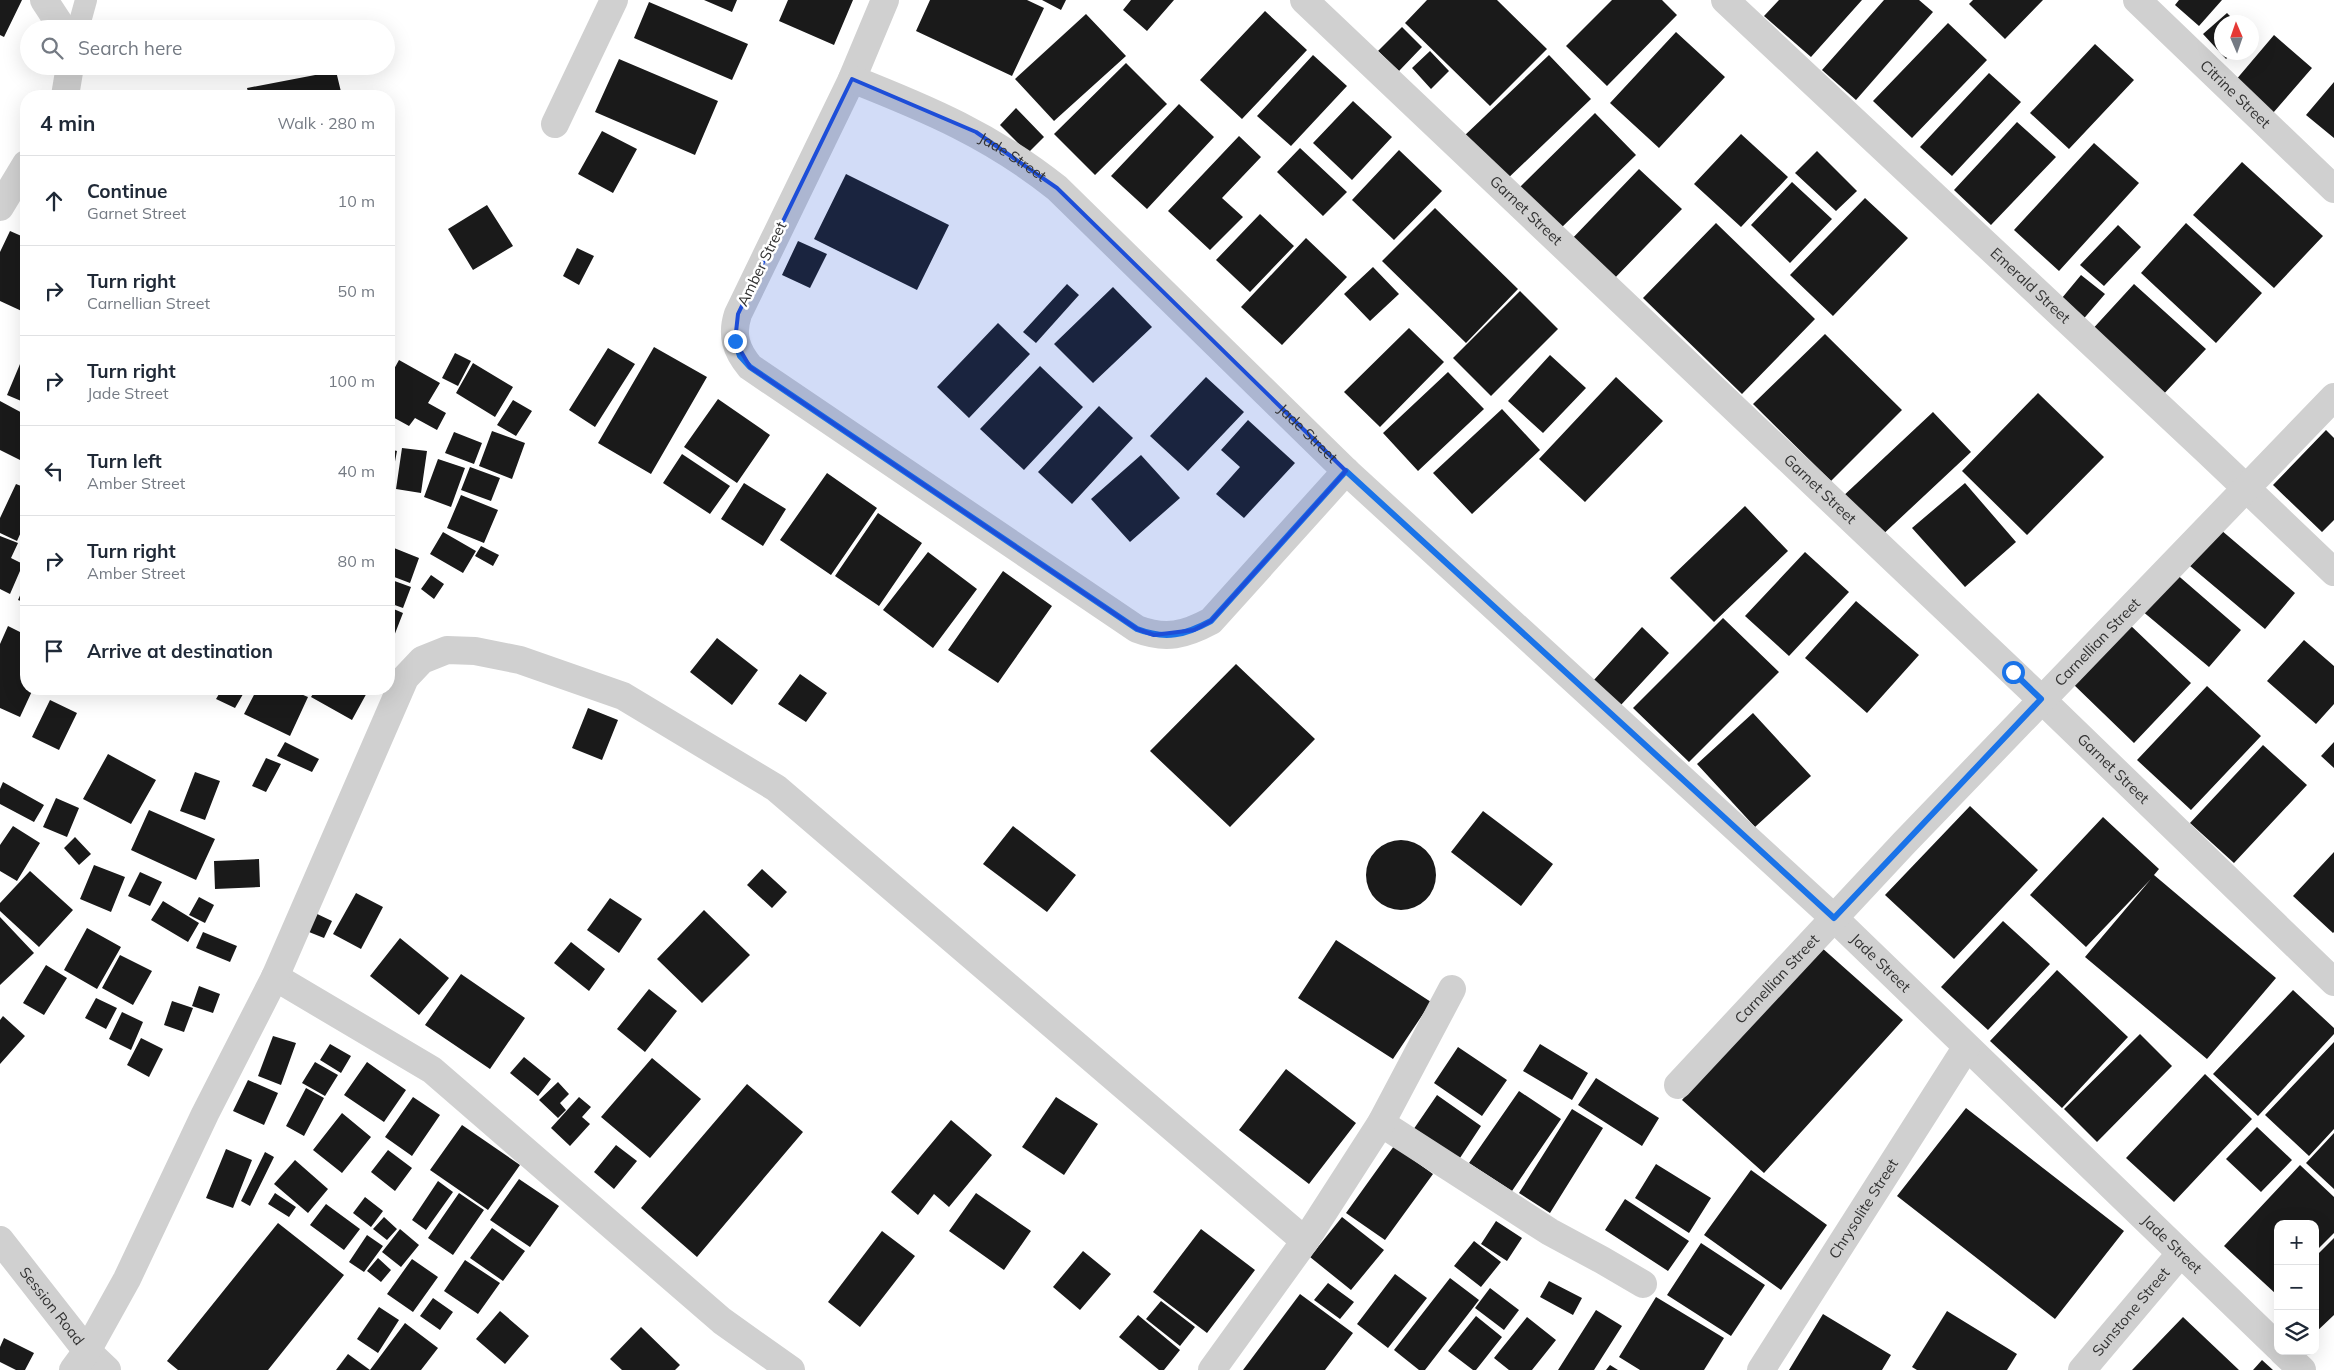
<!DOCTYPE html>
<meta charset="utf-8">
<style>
body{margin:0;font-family:Mulish,sans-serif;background:#f6f6f7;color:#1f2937}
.controls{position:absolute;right:15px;bottom:15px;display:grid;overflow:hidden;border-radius:10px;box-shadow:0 5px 20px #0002}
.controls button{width:45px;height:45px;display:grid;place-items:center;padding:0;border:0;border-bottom:1px solid #e0e1e3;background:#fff;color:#1f2937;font:25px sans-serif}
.compass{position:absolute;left:2214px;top:15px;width:45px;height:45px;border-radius:50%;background:#fff;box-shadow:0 5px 20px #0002;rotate:358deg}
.stop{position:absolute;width:15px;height:15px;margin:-11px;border:4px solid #1a73e8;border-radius:50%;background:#fff}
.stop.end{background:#1a73e8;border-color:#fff;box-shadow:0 1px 5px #0008}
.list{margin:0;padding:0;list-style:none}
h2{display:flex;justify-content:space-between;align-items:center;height:65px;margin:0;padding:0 20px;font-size:21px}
h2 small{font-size:16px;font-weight:400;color:#747a83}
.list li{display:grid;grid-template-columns:32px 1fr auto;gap:15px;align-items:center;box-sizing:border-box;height:90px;padding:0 20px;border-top:1px solid #e0e1e3}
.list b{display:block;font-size:19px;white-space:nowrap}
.list p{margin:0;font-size:16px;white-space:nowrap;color:#747a83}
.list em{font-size:16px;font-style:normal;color:#747a83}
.icon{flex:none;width:28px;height:28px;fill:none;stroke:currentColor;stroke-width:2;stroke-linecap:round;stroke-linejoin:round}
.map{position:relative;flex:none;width:2334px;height:1370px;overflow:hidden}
.search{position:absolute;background:#fff;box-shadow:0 5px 20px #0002;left:20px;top:20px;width:375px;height:55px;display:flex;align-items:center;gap:12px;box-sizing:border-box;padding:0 18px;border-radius:28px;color:#747a83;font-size:19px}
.panel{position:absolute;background:#fff;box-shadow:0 5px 20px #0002;left:20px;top:90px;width:375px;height:605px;border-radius:20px}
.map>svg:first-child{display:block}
.building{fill:#1a1a1a}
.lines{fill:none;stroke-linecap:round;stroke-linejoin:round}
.service{stroke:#d0d0d0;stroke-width:22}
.minor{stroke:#d0d0d0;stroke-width:28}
.route{stroke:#1a73e8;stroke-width:6}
.marked{fill:#1d4ed8;fill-opacity:0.2;stroke:#1d4ed8;stroke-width:4;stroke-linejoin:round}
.labels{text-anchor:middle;stroke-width:5;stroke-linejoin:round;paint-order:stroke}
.street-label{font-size:15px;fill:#333;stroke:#fff}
</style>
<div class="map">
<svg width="2334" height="1370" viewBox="0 0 2334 1370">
<rect width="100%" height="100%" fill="#fff"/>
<path class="building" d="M0 0H22L4 37 0 35Z
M704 0H737L732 12Z
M788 0H853L834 45 779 21Z
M930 0H1027L1044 8 1012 76 916 31Z
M1042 0H1066L1061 10Z
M1131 0H1174L1147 31 1123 10Z
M1427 0H1497L1547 49 1490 106 1405 23Z
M1612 0H1662L1677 15 1607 86 1566 46Z
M1779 0H1862L1811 57 1764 16Z
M1884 0H1919L1933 12 1856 100 1822 70Z
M1973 0H2043L2005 39 1969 4Z
M2179 0H2222L2199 26 2175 5Z
M649 2 748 44 732 80 634 38Z
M1265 11 1307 50 1242 119 1200 80Z
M2227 13 2236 22H2222V52H2233L2226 59 2203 34Z
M1086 14 1126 56 1054 121 1015 79Z
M1948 23 1987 60 1912 138 1873 101Z
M1402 27 1422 47 1399 71 1378 51Z
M1676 32 1725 77 1659 148 1610 103Z
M2274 35 2312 68 2273 113 2235 81Z
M2095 44 2134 80 2069 149 2030 113Z
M1430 51 1449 71 1431 89 1412 68Z
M1313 55 1347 86 1291 146 1257 116Z
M1549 55 1591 99 1505 181 1463 137Z
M619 59 718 101 695 155 595 112Z
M1126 63 1167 104 1095 175 1054 134Z
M336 71 342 96H249L247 88Z
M1989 73 2021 102 1952 176 1920 147Z
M2334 82V138L2306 115Z
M1353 101 1392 137 1352 180 1313 143Z
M1179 104 1214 137 1147 209 1111 176Z
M1016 108 1044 137 1028 153 1000 125Z
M1595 113 1636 155 1559 230 1518 189Z
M2017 122 2056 157 1991 225 1954 190Z
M602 131 637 149 613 193 578 174Z
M1741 134 1788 177 1741 227 1694 184Z
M1239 136 1261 157 1222 198 1243 217 1210 250 1168 211Z
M2094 143 2139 183 2059 271 2014 230Z
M1300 148 1347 192 1323 216 1277 172Z
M1399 150 1442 191 1394 240 1352 200Z
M1817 151 1857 191 1836 211 1795 173Z
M2242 162 2323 236 2274 288 2193 215Z
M1639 169 1682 209 1610 283 1568 243Z
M846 174 949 225 917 290 814 239Z
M1792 182 1832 219 1790 263 1751 225Z
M1865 198 1908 238 1833 316 1790 275Z
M487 205 513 246 473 270 448 229Z
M1435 208 1518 289 1466 343 1382 261Z
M1260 214 1294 246 1250 292 1216 260Z
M1716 223 1815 319 1742 394 1643 298Z
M2186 223 2262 293 2216 343 2141 273Z
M2118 225 2141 247 2104 286 2080 265Z
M10 231 26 238V313L0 301V252Z
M1306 238 1347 277 1282 345 1241 307Z
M798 241 827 254 810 288 782 275Z
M577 248 594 256 579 285 563 276Z
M1373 267 1399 294 1370 321 1344 294Z
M2081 275 2105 294 2080 323 2057 304Z
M1067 284 1079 295 1036 343 1023 332Z
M2134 284 2206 349 2160 398 2089 333Z
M1113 287 1152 327 1093 383 1054 344Z
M1520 291 1558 329 1491 396 1453 358Z
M998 323 1030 354 969 418 937 387Z
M1409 328 1444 362 1380 427 1344 392Z
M1825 334 1902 410 1831 481 1753 404Z
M654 347 707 377 651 474 598 443Z
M608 348 635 364 595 427 569 410Z
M455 353 471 361 458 386 442 378Z
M1550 355 1586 388 1543 433 1508 401Z
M399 360 440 383 428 403 446 413 437 430 415 418 409 426 389 415V378Z
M473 363 513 387 495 417 456 393Z
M20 364 26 367V403L7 395Z
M1040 366 1083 407 1024 470 980 429Z
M1448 372 1484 409 1418 471 1383 433Z
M1206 377 1244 412 1188 471 1150 436Z
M1616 377 1663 421 1585 502 1539 459Z
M2038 393 2104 457 2027 535 1962 471Z
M718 399 770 435 737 483 684 447Z
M513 400 532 411 516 436 497 425Z
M0 401 26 415V463L0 450Z
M1099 406 1133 438 1072 504 1038 472Z
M1502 409 1540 450 1472 514 1433 473Z
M1933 412 1971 452 1878 539 1840 499Z
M1248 420 1295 463 1244 518 1216 494 1240 467 1221 450Z
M2326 430 2334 438V520L2322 532 2273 485Z
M492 431 525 443 512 479 479 466Z
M454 432 482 443 474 464 445 453Z
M402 448 427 451 421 493 396 489Z
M389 449 397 451 390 488H389Z
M682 454 730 486 710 514 663 483Z
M1141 455 1180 498 1130 542 1091 499Z
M438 459 465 468 451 507 424 497Z
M470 467 500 478 491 501 461 490Z
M827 473 877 508 831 575 780 540Z
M744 483 786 509 763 546 721 519Z
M1965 483 2016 542 1965 587 1912 528Z
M16 484 26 488V521L17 541 0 533V518Z
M461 495 498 510 484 543 447 528Z
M1745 506 1788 551 1714 622 1670 578Z
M878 513 922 543 879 606 835 576Z
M2221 530 2295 593 2265 629 2190 566Z
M443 532 476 551 463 573 430 554Z
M0 536 18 543 11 558 23 564 10 594 0 589Z
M389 546 419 558 410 583 389 575Z
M481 546 499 555 493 566 475 556Z
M928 552 977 589 933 648 883 610Z
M1805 552 1849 592 1789 656 1745 616Z
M1003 571 1052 606 998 683 948 650Z
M2174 572 2241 630 2209 667 2141 610Z
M431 575 444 584 434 599 421 589Z
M389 579 411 587 403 608 389 603Z
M26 582V603L18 600Z
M1856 601 1919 655 1867 713 1805 658Z
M389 607 403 613 389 649Z
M1723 618 1779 672 1689 762 1633 708Z
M2129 624 2191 683 2134 743 2072 683Z
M8 626 26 635V689H33L20 717 0 708V644Z
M1642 627 1669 653 1620 706 1593 681Z
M717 638 758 670 732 705 690 672Z
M2304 640 2334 666V704L2316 724 2267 681Z
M1236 664 1315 739 1230 827 1150 751Z
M800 674 827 693 806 722 778 704Z
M2207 686 2261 736 2191 810 2137 760Z
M222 689H246L235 708 216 699Z
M257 689H289L308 697 290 736 244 714Z
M316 689H369L352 720 311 697Z
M50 700 77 713 59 750 32 737Z
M588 708 618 720 602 760 572 748Z
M1753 713 1811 776 1755 827 1697 764Z
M285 742 319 759 312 772 277 756Z
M2334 742V768L2321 756Z
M2263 745 2307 785 2234 863 2190 823Z
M108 754 156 780 131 824 83 799Z
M266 758 281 764 266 792 252 786Z
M195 772 220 781 205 820 180 811Z
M3 782 44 805 34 822 0 804V789Z
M56 798 79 808 67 837 43 827Z
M1970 806 2038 870 1954 959 1885 895Z
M149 810 215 839 196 880 131 850Z
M1483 811 1553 864 1521 906 1451 852Z
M2103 817 2159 869 2154 875 2276 978 2207 1059 2085 957 2151 879 2086 947 2030 895Z
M13 826 40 843 17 881 0 871V845Z
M1013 826 1076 875 1047 912 983 864Z
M75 837 91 854 79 865 64 848Z
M1366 875a35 35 0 1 1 70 0a35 35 0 1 1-70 0Z
M2334 852V932L2333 933 2293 896Z
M259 859 260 887 215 889 214 861Z
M94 865 125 877 111 912 80 899Z
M762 869 787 892 772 908 747 885Z
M30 871 73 910 39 947 0 911V903Z
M140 872 162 882 150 906 128 896Z
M356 893 383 907 361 949 333 934Z
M199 897 214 905 205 923 189 915Z
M610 898 642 919 619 953 587 930Z
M163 901 199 923 188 942 151 920Z
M704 910 750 955 702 1003 657 959Z
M313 912 332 921 324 938 304 930Z
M0 917 34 953 0 985Z
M2003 921 2050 964 1988 1030 1941 987Z
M87 928 121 947 97 989 64 970Z
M203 932 237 946 230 962 196 948Z
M400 938 449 978 419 1015 370 976Z
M1336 940 1431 1002 1393 1059 1298 998Z
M571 942 605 969 589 991 554 963Z
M1821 947 1903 1020 1764 1173 1682 1100Z
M120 955 152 971 133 1005 102 988Z
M46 965 67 978 44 1015 23 1003Z
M2057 970 2128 1037 2062 1108 1990 1041Z
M461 974 525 1018 490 1069 425 1025Z
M199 986 220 994 213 1013 192 1006Z
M649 989 677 1011 645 1052 617 1029Z
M2293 990 2334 1028V1034L2258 1116 2213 1074Z
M96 998 117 1008 106 1029 85 1018Z
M172 1001 193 1008 184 1032 164 1025Z
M122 1012 143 1022 131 1050 109 1039Z
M3 1016 25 1036 0 1064V1020Z
M2140 1034 2172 1066 2097 1142 2064 1109Z
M273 1036 296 1043 281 1085 258 1076Z
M141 1038 163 1049 149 1077 127 1065Z
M2334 1042V1129L2309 1156 2265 1115Z
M330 1044 351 1056 341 1073 320 1060Z
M1540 1044 1588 1073 1572 1100 1523 1071Z
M1458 1047 1507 1080 1482 1116 1434 1083Z
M524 1057 551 1079 538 1096 510 1073Z
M652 1058 701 1099 650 1158 601 1117Z
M315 1062 338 1075 325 1096 302 1083Z
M367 1062 406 1090 384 1122 344 1095Z
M1286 1069 1356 1123 1309 1184 1239 1130Z
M2205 1074 2252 1119 2174 1202 2126 1158Z
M1596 1078 1659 1118 1642 1146 1578 1105Z
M248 1080 278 1093 264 1125 233 1111Z
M558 1082 569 1094 560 1103 566 1110 558 1118 539 1100Z
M747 1084 803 1132 697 1257 641 1208Z
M306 1088 324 1098 304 1136 286 1126Z
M1519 1091 1561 1119 1512 1191 1469 1163Z
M1437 1095 1481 1126 1456 1164 1411 1133Z
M413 1097 440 1115 412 1156 385 1137Z
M579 1097 591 1107 582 1117 590 1124 570 1146 551 1128Z
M1056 1097 1098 1124 1064 1175 1022 1147Z
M1966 1108 2124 1231 2055 1319 1897 1196Z
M1572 1109 1603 1128 1550 1213 1519 1193Z
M342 1113 371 1137 342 1173 313 1150Z
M951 1120 992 1155 949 1207 934 1194 918 1215 891 1192Z
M462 1125 520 1165 488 1210 430 1170Z
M2257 1127 2292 1160 2261 1192 2226 1159Z
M2334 1133V1189L2306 1163Z
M616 1145 637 1161 614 1189 594 1172Z
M1394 1146 1433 1174 1385 1240 1346 1213Z
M226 1149 252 1160 233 1208 206 1198Z
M388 1150 412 1168 395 1191 371 1172Z
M265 1152 274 1157 250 1206 241 1201Z
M295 1160 328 1189 308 1213 274 1184Z
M1656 1164 1711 1198 1689 1233 1635 1198Z
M2300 1165 2334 1197V1233L2315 1252V1224H2278V1292L2276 1294 2224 1246Z
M1751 1170 1827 1225 1781 1290 1704 1235Z
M519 1179 559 1206 530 1247 490 1220Z
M438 1181 453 1192 426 1230 412 1220Z
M275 1193 296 1207 289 1217 268 1204Z
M459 1193 484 1210 453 1255 428 1238Z
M976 1193 1031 1231 1004 1270 949 1231Z
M365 1197 383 1211 371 1227 353 1213Z
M1625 1199 1689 1241 1668 1271 1605 1230Z
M326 1204 360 1229 344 1250 310 1225Z
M384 1217 397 1229 387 1240 373 1229Z
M1342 1217 1384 1250 1351 1290 1310 1257Z
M1496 1221 1522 1238 1507 1261 1481 1244Z
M278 1223 344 1275 268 1370H178L167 1361Z
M492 1228 525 1251 503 1281 470 1258Z
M400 1229 419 1245 401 1267 382 1252Z
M1201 1229 1255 1270 1207 1333 1153 1292Z
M882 1231 915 1256 860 1327 828 1302Z
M367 1235 383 1246 364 1272 349 1262Z
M2334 1238V1315L2315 1333V1257Z
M1474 1241 1501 1262 1481 1287 1454 1266Z
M1701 1243 1765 1285 1731 1336 1667 1295Z
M1083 1251 1111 1274 1080 1310 1053 1287Z
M378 1258 391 1270 381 1282 367 1271Z
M412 1259 438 1277 413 1312 387 1294Z
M465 1260 500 1283 478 1314 444 1291Z
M1395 1274 1427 1298 1388 1348 1357 1324Z
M1450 1278 1479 1300 1425 1370H1419L1394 1350Z
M1549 1281 1582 1298 1573 1315 1540 1297Z
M1328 1283 1354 1302 1340 1319 1314 1300Z
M1490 1288 1519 1310 1504 1330 1475 1308Z
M1300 1294 1353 1333 1325 1370H1243Z
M1656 1297 1724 1338 1704 1370H1640L1619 1357Z
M433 1298 453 1312 440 1330 420 1316Z
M1161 1301 1195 1327 1180 1346 1146 1319Z
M379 1307 399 1320 378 1353 357 1339Z
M1596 1310 1622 1326 1594 1370H1558Z
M500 1311 529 1336 505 1364 476 1339Z
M1947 1311 2017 1354 2007 1370H1917L1912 1367Z
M1823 1314 1891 1355 1882 1370H1789Z
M1138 1315 1180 1350 1164 1370H1159L1119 1337Z
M1476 1316 1502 1337 1476 1370H1473L1448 1351Z
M1527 1317 1556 1340 1532 1370H1509L1494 1358Z
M2183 1317 2239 1370H2132Z
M405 1323 438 1348 421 1370H336L348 1354 370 1370Z
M641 1327 680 1365 675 1370H622L610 1359Z
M4 1338 34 1353 25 1370H16L0 1362V1347Z
M2262 1360 2273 1370H2253Z
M1610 1365 1618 1370H1606Z"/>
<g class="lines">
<path class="service" d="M78 29 86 0"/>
<g class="minor">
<path d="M44 0 63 29"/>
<path d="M885 0 852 79 738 314C731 335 736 350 750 367L1137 629C1166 640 1185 635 1211 621L1346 471"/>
<path id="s1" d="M1304 0 2041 699 2334 982"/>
<path id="s2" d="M1725 0 2207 451 2334 572"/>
<path id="s3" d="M2137 0 2334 189"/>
<path id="s4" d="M852 79C928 109 992 136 1057 188L1346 471 1834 918 2278 1347"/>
<path d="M65 96 70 66"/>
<path d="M555 124 614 0"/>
<path d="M0 207 26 164"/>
<path d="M275 977 432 1070 722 1321 791 1370"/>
<path id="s5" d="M1678 1085 1904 843 2334 397"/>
<path d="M1381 1123 1550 1232 1602 1260 1643 1284"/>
<path id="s6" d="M0 1240 87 1351 107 1370"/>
<path d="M2282 1351 2302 1370"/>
<path d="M73 1370 87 1351 127 1279 205 1114 275 977 405 678 422 660 447 650 475 651 520 660 623 696 776 788 1305 1241"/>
<path d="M1212 1370 1305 1241 1381 1123 1452 989"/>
<path id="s7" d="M1761 1370 1966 1048"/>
<path id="s8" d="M2082 1370 2180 1254"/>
</g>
</g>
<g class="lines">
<path class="route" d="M735 341 740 356 750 367 1137 629C1166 640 1185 635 1211 621L1346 471 1834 918 2041 699 2013 672"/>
</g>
<path class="marked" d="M852 79 976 132 1057 188 1346 471 1211 621 1194 630 1154 635 1137 629 750 367 735 341 738 314Z"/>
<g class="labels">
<g class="street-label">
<text dy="5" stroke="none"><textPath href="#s3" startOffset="136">Citrine Street</textPath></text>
<text dy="5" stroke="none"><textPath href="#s4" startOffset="179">Jade Street</textPath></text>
<text dy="5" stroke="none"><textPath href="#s1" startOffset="306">Garnet Street</textPath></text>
<text transform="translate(762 264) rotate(-64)" y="5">Amber Street</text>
<text dy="5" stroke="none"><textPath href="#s2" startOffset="418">Emerald Street</textPath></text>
<text dy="5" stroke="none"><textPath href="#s4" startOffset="584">Jade Street</textPath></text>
<text dy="5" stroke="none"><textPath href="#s1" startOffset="711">Garnet Street</textPath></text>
<text dy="5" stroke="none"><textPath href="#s5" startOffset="610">Carnellian Street</textPath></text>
<text dy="5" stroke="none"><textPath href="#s1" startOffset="1116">Garnet Street</textPath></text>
<text dy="5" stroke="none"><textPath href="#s4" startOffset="1364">Jade Street</textPath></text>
<text dy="5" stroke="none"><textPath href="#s5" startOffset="145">Carnellian Street</textPath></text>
<text dy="5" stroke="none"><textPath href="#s7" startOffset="191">Chrysolite Street</textPath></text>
<text dy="5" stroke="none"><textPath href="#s4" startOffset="1769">Jade Street</textPath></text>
<text dy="5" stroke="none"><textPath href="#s6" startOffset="84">Session Road</textPath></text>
<text dy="5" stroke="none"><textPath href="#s8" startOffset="76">Sunstone Street</textPath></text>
</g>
</g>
</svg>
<div class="controls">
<button>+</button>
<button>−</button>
<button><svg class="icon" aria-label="layers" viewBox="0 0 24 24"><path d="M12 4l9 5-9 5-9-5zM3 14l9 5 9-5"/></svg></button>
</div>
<svg class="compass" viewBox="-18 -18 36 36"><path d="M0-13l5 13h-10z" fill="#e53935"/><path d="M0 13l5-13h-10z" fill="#747a83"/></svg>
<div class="stop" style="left:2013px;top:672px"></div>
<div class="stop end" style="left:735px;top:341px"></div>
<div class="search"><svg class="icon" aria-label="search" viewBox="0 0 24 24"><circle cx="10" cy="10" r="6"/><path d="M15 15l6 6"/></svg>Search here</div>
<section class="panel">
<h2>4 min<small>Walk · 280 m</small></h2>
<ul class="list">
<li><svg class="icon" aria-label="ahead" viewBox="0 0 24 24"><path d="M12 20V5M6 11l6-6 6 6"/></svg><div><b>Continue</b><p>Garnet Street</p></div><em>10 m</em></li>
<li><svg class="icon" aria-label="right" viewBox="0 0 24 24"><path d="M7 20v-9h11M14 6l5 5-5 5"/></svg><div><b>Turn right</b><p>Carnellian Street</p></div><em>50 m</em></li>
<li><svg class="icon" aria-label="right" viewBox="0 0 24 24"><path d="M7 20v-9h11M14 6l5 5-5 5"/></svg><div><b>Turn right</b><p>Jade Street</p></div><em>100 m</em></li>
<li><svg class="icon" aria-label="left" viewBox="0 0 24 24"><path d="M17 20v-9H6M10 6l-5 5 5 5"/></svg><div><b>Turn left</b><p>Amber Street</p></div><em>40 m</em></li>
<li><svg class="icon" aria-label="right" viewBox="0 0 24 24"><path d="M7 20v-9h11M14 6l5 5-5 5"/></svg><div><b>Turn right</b><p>Amber Street</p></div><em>80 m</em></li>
<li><svg class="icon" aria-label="arrive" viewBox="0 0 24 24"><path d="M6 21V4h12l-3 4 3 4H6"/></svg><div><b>Arrive at destination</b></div></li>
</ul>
</section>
</div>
